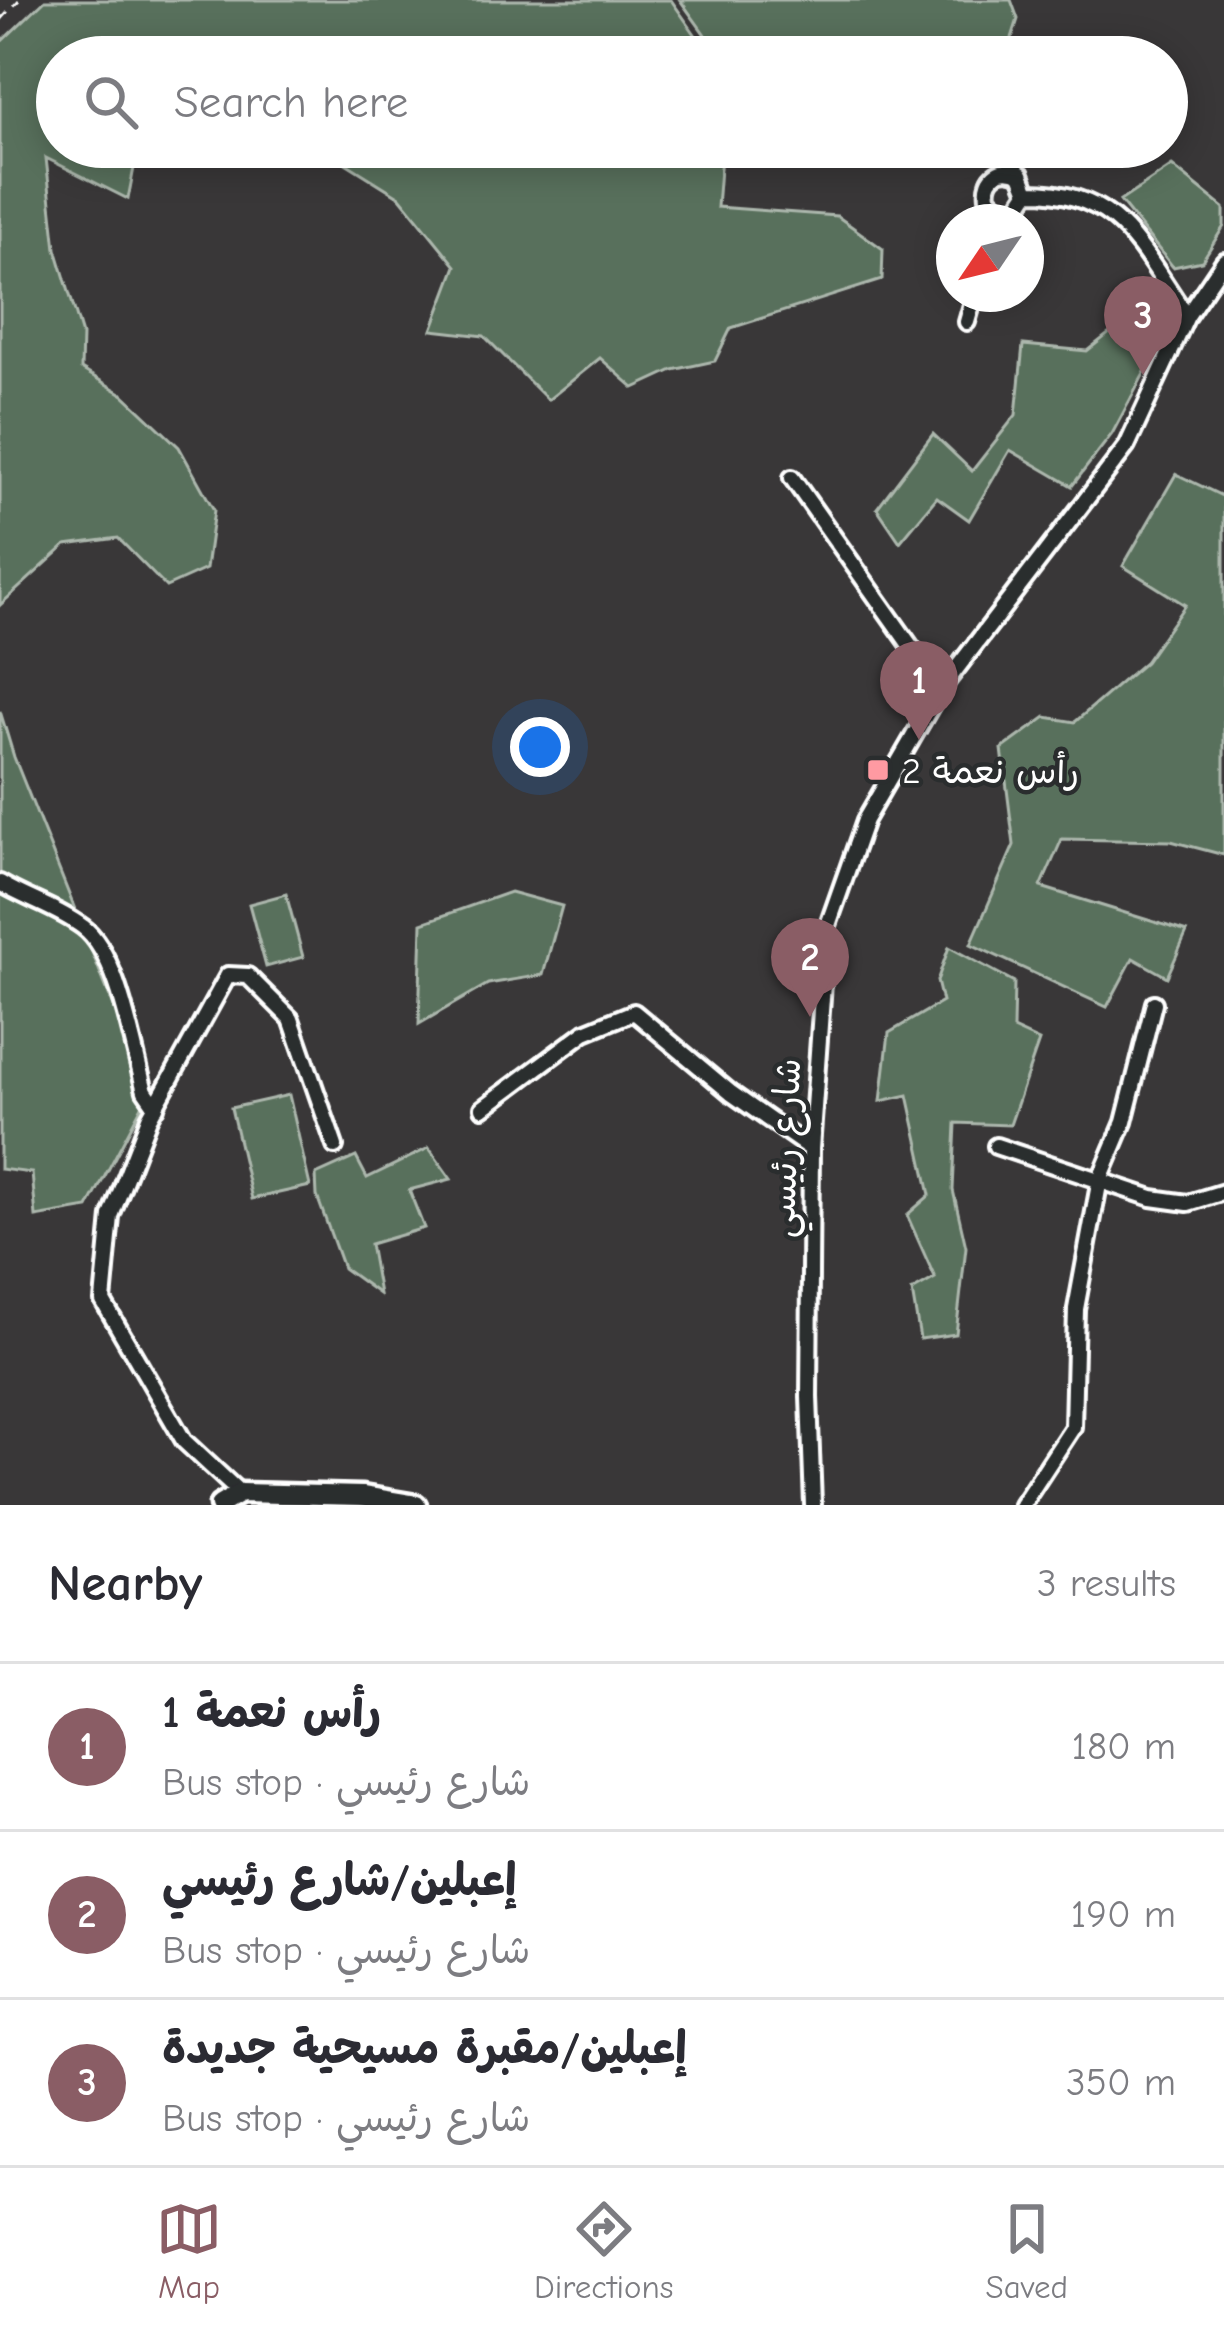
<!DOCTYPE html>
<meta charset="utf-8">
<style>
body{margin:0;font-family:"Comic Neue","Playpen Sans Arabic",sans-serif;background:#f7f7f7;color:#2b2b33}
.compass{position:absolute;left:936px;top:204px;width:108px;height:108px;border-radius:50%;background:#fff;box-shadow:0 6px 30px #0003;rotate:235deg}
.you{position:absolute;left:540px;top:747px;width:42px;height:42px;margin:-30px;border:9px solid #fff;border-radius:50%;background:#1a73e8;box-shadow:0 0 0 18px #1a73e833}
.badge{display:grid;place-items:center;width:78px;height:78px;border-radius:50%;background:#8a5d65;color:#fff;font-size:39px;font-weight:700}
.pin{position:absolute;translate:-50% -99px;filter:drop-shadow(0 3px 6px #0008)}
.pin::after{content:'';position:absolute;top:63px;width:42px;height:36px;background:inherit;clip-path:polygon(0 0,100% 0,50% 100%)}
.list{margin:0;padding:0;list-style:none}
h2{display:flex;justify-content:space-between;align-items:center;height:156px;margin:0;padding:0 48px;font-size:51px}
h2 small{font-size:39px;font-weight:400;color:#7c7c81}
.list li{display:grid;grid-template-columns:78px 1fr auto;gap:36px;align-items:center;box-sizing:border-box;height:168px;padding:0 48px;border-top:3px solid #e1e1e2}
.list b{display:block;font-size:45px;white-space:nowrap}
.list p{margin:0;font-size:39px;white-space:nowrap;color:#7c7c81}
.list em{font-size:39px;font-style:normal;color:#7c7c81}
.icon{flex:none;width:66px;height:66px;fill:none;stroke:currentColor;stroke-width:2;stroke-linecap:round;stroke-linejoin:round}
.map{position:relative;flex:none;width:1224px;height:1505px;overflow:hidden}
.search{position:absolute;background:#fff;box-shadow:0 6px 30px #0003;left:36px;right:36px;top:36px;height:132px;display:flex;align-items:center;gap:30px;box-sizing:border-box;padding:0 42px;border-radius:66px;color:#7c7c81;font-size:45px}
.sheet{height:660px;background:#fff}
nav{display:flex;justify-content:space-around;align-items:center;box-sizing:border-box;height:168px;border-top:3px solid #e1e1e2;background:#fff;font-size:33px;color:#7c7c81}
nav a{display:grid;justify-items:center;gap:6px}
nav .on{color:#8a5d65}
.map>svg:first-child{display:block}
.green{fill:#596f5b;stroke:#acb7ad;stroke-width:3}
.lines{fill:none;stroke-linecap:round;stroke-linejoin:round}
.minor-casing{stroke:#fff;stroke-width:22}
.major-casing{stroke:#fff;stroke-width:27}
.path{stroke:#fff;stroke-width:3;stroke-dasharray:12 9;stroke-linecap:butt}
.minor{stroke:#2a2d2e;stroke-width:14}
.major{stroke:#2a2d2e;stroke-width:18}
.poi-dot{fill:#ff9aa2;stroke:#2a2d2e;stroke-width:4.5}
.labels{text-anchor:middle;stroke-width:9;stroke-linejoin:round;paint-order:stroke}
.poi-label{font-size:36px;fill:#fff;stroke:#2a2d2e;text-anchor:start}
.street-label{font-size:36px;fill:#fff;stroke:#2a2d2e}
</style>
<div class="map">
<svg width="1224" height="1505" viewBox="0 0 1224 1505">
<rect width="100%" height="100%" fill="#393738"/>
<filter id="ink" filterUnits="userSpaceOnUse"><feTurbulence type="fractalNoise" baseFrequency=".00833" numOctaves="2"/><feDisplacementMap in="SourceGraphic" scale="24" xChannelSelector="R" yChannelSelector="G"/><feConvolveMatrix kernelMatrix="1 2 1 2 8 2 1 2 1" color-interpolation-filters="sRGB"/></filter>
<g filter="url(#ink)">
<path class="green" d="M45 0H671L711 57H57V147H138L128 199 46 158 56 249 82 335 81 369 124 395 179 447 214 510 206 569 166 587 118 538 66 545 0 605V43Z
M680 0H1011L1018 19 1006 57H721Z
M320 147H732L721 156 717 207 837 216 883 249 882 280 731 328 715 361 673 370 634 388 600 358 548 400 484 336 432 330 456 266 400 197Z
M1172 166 1224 208V226L1202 261 1173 267 1120 201Z
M1154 298 1173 319 1112 434 1072 486 1010 450 969 520 937 497 900 542 877 508 933 434 972 471 1016 415 1023 345 1087 351Z
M1176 474 1224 497V855L1171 841 1062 839 1041 887 1187 932 1167 977 1133 958 1107 1007 971 944 1014 845 1002 749 1046 717 1075 722 1145 662 1185 605 1123 566Z
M0 711 14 757 124 1032 143 1104 88 1208 36 1217 32 1173 0 1169Z
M510 892 562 906 543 975 488 984 419 1024 422 923Z
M286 894 303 957 266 967 249 904Z
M949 947 1014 982 1013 1029 1039 1041 1010 1125 956 1123 953 1190 966 1247 956 1334 920 1339 912 1291 935 1278 907 1215 930 1195 908 1095 881 1101 889 1033 942 1002 937 981Z
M289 1095 310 1186 252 1199 231 1108Z
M429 1148 451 1179 409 1190 424 1228 370 1244 379 1294 343 1268 317 1196 316 1175 356 1157 367 1178Z"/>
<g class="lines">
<g class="minor-casing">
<path id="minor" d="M1015 171 1021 147
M1028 192C1121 191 1139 248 1187 316
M1002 210 988 197C985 175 1002 164 1021 174L1028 192
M1002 210 1017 209 1028 192
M967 322 975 294
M792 478 941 689
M0 883C26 899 58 908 83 927 118 952 133 1048 145 1091L156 1107
M483 1108 585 1032 634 1012 731 1093 811 1149
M996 1146 1152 1198 1188 1203 1224 1192
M240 1493 184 1441 103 1301 111 1216 149 1118 228 975 248 976 291 1019 335 1146
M813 1505 809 1397 811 1149 827 928 865 820 941 689 1127 446 1187 316 1224 261
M1022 1505 1073 1427 1076 1309 1100 1179 1124 1122 1154 1003"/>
</g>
<g class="major-casing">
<path id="major" d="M220 1505 240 1493 362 1496 416 1505"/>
</g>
<path class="path" d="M0 21 19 0"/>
<use href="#minor" class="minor"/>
<use href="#major" class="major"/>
</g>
</g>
<rect class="poi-dot" x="866" y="758" width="24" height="24" rx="6"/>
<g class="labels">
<g class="poi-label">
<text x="902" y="783">رأس نعمة 2</text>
</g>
<g class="street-label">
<text transform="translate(784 1148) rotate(-88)" y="13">شارع رئيسي</text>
</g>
</g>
</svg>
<svg class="compass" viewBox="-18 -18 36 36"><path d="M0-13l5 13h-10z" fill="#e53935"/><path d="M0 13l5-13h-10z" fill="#7c7c81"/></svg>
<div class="you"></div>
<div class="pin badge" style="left:919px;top:740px">1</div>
<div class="pin badge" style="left:810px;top:1017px">2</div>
<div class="pin badge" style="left:1143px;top:375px">3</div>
<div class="search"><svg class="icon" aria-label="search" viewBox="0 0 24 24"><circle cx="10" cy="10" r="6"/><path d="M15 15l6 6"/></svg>Search here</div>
</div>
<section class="sheet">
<h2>Nearby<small>3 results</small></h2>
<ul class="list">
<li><span class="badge">1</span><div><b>رأس نعمة 1</b><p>Bus stop · شارع رئيسي</p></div><em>180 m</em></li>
<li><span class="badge">2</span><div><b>إعبلين/شارع رئيسي</b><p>Bus stop · شارع رئيسي</p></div><em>190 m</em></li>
<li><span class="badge">3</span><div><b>إعبلين/مقبرة مسيحية جديدة</b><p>Bus stop · شارع رئيسي</p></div><em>350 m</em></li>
</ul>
</section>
<nav>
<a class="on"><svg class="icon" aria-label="map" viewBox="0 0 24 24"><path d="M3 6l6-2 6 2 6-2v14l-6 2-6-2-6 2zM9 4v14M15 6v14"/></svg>Map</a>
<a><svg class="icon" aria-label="directions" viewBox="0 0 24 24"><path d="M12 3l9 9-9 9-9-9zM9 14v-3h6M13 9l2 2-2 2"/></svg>Directions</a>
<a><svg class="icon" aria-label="saved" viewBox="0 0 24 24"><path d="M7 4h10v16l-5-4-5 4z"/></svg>Saved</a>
</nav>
